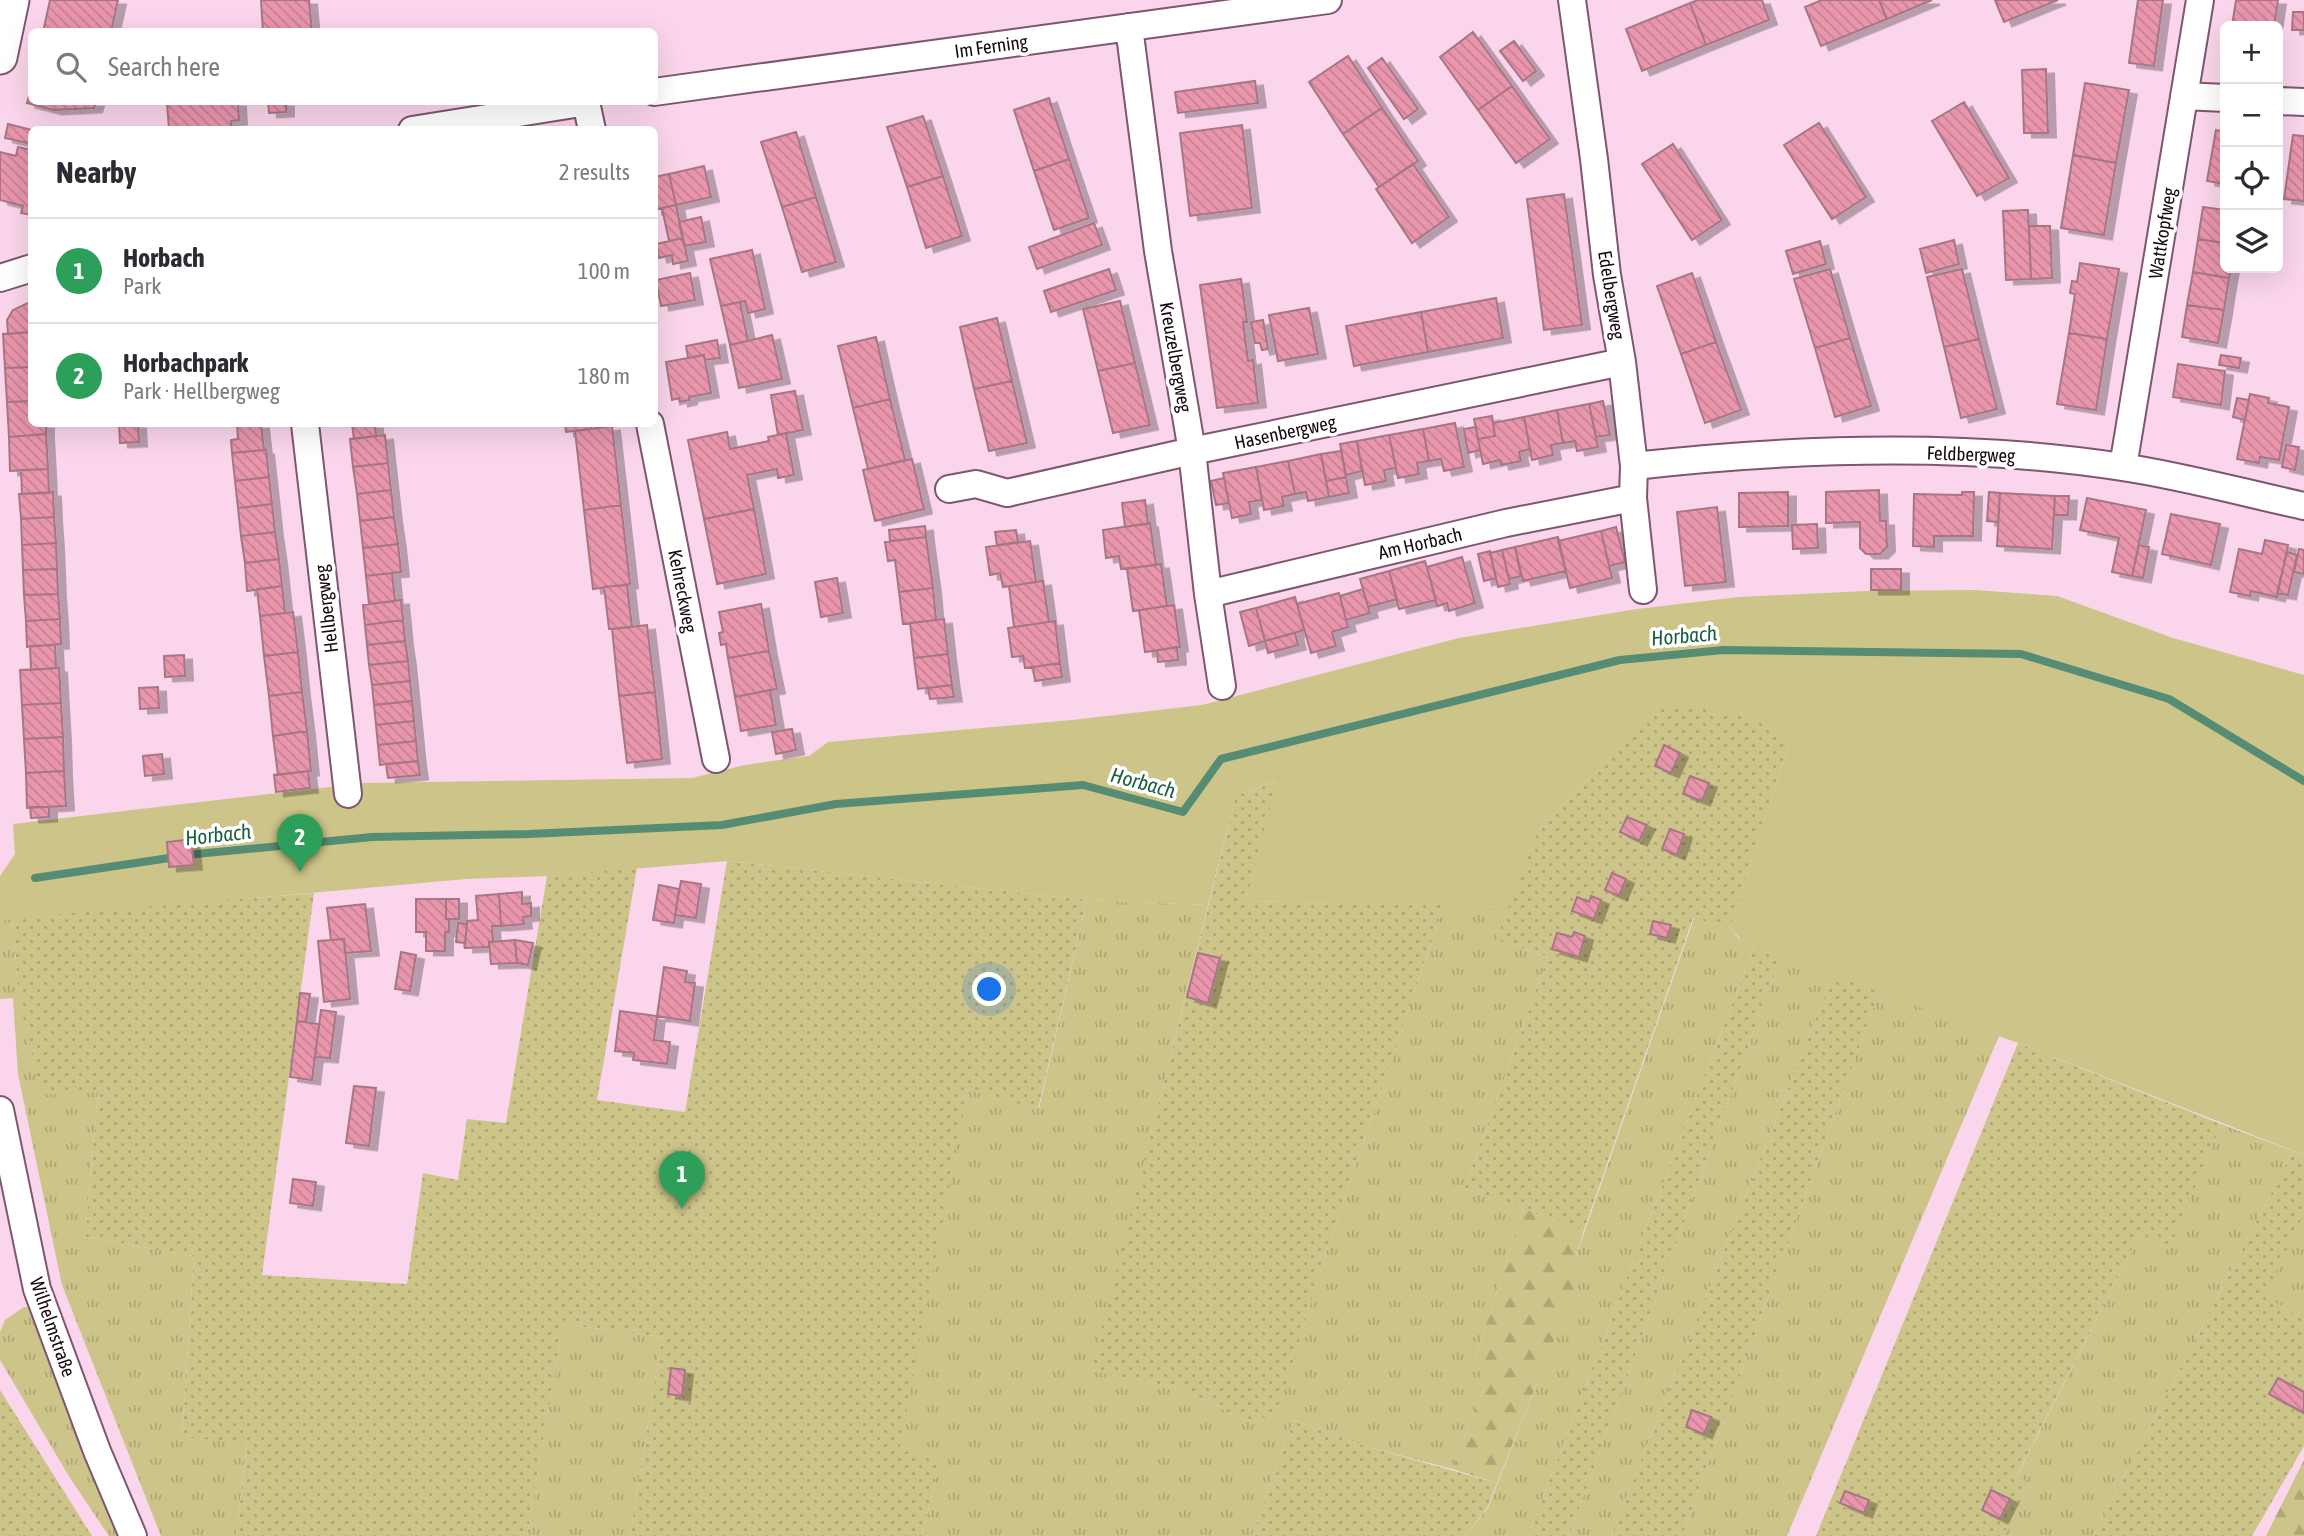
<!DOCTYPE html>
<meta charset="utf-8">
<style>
body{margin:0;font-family:"Asap Condensed",sans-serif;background:#f7f7f7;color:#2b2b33}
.controls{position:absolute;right:21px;top:21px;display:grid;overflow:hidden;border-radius:10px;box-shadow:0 7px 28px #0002}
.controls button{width:63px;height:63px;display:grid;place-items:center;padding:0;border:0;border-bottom:2px solid #e1e1e2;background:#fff;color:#2b2b33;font:35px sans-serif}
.you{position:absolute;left:990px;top:990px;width:24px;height:24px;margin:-18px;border:5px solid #fff;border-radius:50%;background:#1a73e8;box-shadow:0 0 0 10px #1a73e833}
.badge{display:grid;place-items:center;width:46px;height:46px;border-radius:50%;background:#ea580c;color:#fff;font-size:23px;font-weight:700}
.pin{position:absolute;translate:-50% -58px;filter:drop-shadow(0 2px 4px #0008)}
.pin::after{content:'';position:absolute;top:37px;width:24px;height:21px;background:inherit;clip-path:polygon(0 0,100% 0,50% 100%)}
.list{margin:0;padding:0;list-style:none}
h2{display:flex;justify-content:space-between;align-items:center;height:91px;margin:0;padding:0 28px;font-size:30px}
h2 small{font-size:23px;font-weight:400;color:#7c7c81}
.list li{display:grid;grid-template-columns:46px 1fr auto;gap:21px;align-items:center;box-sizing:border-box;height:105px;padding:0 28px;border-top:2px solid #e1e1e2}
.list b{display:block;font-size:26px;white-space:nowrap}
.list p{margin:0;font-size:23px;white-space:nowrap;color:#7c7c81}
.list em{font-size:23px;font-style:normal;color:#7c7c81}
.icon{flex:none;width:38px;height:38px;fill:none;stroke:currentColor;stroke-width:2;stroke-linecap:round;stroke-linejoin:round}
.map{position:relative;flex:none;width:2304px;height:1536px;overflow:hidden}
.search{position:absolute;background:#fff;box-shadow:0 7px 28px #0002;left:28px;top:28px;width:630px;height:77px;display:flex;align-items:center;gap:18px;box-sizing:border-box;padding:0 24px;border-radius:10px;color:#7c7c81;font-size:26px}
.panel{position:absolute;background:#fff;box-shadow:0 7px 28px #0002;left:28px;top:126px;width:630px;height:301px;border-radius:10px}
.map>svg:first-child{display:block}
.grass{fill:url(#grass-tufts)}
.forest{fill:url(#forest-firs)}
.park{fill:#ccc488}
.garden{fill:url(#garden-dots)}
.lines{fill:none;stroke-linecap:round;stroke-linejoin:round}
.stream{stroke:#558c73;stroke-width:8}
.building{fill:url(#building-back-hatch);stroke:#a77683;stroke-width:2;filter:url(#shadow)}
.minor-casing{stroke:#7e566f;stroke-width:30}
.tertiary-casing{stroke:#7e566f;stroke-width:37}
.minor{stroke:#fff;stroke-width:26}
.tertiary{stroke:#fff;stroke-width:33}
.labels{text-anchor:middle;stroke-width:7;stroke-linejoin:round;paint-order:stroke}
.street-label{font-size:19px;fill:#170812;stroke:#fff}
.water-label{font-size:21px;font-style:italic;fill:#1b5d41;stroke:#fff}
</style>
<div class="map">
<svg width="2304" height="1536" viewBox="0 0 2304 1536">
<defs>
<pattern id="grass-tufts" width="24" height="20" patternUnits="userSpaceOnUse" patternTransform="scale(1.75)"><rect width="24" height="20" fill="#ccc488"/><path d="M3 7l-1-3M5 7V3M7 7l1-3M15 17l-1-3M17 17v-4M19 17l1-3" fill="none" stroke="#aea774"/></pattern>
<pattern id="forest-firs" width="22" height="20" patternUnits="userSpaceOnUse" patternTransform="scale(1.75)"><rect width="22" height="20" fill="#ccc488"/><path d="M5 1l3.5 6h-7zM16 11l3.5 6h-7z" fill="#aea774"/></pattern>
<pattern id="garden-dots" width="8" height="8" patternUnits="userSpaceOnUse" patternTransform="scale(1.75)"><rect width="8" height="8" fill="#ccc488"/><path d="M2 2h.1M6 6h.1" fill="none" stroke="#aea774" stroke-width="1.8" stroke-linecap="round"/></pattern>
<pattern id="building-back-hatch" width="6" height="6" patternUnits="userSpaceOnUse" patternTransform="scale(1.75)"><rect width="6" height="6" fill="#e996ad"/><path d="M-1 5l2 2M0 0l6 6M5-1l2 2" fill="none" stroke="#c78094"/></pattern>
<filter id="shadow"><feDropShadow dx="8" dy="4.5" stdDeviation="0" flood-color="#0004"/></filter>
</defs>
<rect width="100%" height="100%" fill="#fad5eb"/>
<path class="grass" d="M1087 900 1208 905 1092 1371 1183 1389 1247 1421 1277 1414 1324 1259 1444 905 1510 907 1496 940 1548 957 1464 1189 1523 1209 1475 1359 1485 1385 1452 1469 1365 1446 1293 1420 1252 1536H922L941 1457 898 1450 968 1089 1039 1108Z
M12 918 19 1001 98 1091 85 1237 194 1256 182 1436 247 1442 236 1536H161L62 1285 18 1074 13 998 0 999V921Z
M1694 918 1730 928 1738 938 1754 947 1528 1536H1465L1488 1508 1584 1263 1575 1259Z
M1781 957 1833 975 1611 1536H1569Z
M1879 992 1999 1036 1787 1536H1682Z
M2221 1124 2293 1151 2093 1536H2003L2030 1483 2017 1476 2141 1232 2171 1245Z
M2304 1214V1320L2264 1296Z
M24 1307 33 1308 61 1394 122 1536H109L70 1478 0 1360V1332L5 1320Z
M563 1324 662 1337 630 1536H527Z"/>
<path class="forest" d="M1523 1209 1584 1230 1575 1259 1585 1263 1497 1483 1452 1469 1485 1385 1475 1359Z
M2304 1460V1536H2266Z"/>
<path class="park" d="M1974 590 2057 596 2173 638 2304 675V1155L2018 1043 1745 944 1730 928 1789 744 1660 705 1538 830 1510 907 1246 901 1276 781 1236 796 1208 905 1087 900 727 861 547 876 466 879 0 921V876L15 854 13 824 364 783 692 778 745 765 809 756 828 742 1072 720 1202 705 1459 638 1637 609 1739 597 1867 591Z"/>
<path class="garden" d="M1660 705 1694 707 1760 720 1789 744 1730 928 1693 918 1584 1230 1464 1189 1548 957 1496 940 1538 830Z
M1277 781 1246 901 1444 905 1324 1259 1277 1415 1247 1421 1183 1389 1091 1371 1236 796Z
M727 861 1087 900 1038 1109 968 1090 899 1450 941 1457 922 1536H630L662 1337 563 1324 527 1536H236L247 1443 182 1437 194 1256 85 1237 98 1092 42 1095 19 1001 12 918 314 893 262 1275 407 1284 423 1173 458 1180 467 1119 506 1123 547 876 637 868 597 1100 685 1112Z
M1754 947 1781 957 1569 1536H1528Z
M1833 975 1879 992 1682 1536H1611Z
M2018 1043 2221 1124 2171 1246 2141 1232 2017 1475 2030 1483 2003 1536H1816Z
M2293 1151 2304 1155V1214L2265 1296 2304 1320V1446L2252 1536H2093Z
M0 1390 92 1536H0Z
M1293 1420 1365 1446 1497 1483 1487 1508 1465 1536H1252Z"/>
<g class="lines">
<path class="stream" d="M35 878 196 854 372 837 529 834 722 825 836 804 1083 785 1183 812 1221 759 1620 660 1723 650 2021 654 2169 699 2304 781"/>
</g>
<path class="building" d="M50 0H118L111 32H43Z
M261 0H309L312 32H263Z
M1698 0H1762L1769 20 1706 45 1690 3Z
M1822 0H1879L1887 19 1821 46 1805 7Z
M1879 0H1932L1887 19Z
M1995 0H2058L2004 22Z
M2138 0H2163L2154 66 2129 63Z
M2236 0H2278L2274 26H2232Z
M1690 3 1706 45 1642 71 1626 29Z
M2293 12H2304V30H2292Z
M1473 32 1512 86 1478 110 1440 57Z
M1514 41 1536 71 1523 81 1500 51Z
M1348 56 1382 108 1343 134 1309 82Z
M1382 58 1418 109 1404 119 1368 68Z
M2046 69 2048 133H2024L2022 70Z
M1255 81 1258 103 1178 113 1175 92Z
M2085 83 2129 90 2116 163 2073 155Z
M32 85V102H96L94 108 54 110 27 103Z
M1512 86 1550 139 1516 163 1478 110Z
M1049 98 1069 159 1034 171 1014 110Z
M167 102H238L239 120 231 121 232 130H169Z
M268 102H286V112L269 113Z
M1964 102 2009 178 1977 196 1932 121Z
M1382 108 1418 161 1379 187 1343 134Z
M923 116 943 176 907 187 887 127Z
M1819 123 1866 197 1832 219 1784 145Z
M8 124 32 130V144L5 138Z
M1242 125 1252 208 1190 216 1180 133Z
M2216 130 2225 132V184L2207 181Z
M796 132 816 197 782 207 761 142Z
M2293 135 2304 136V201L2284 199Z
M1673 144 1722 220 1692 240 1642 164Z
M18 147 32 150V215L21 213 23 206 0 200V152L16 156Z
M2073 155 2116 163 2104 235 2061 228Z
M1069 159 1089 218 1054 230 1034 171Z
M1413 164 1449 217 1412 243 1376 189Z
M704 166 711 197 676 205 669 174Z
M669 174 676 205 654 210V177Z
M943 176 962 236 926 248 907 187Z
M1564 194 1582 325 1544 330 1527 199Z
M816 197 836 262 802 272 782 207Z
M676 205 683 238 669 241 662 208Z
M2203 207 2225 210V243L2198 239Z
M2026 210H2028L2031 279 2006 280 2003 211Z
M701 217 706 242 684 246 679 222Z
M1094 223 1102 245 1037 269 1029 247Z
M2029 226H2050L2052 278 2031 279Z
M683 238 688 261 673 264 672 255 659 258 656 244Z
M2198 239 2225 243V268H2231L2229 278 2193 272Z
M1954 240 1959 264 1926 273 1920 249Z
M1820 241 1826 264 1793 274 1786 251Z
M752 250 765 309 748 313 745 301 721 306 710 259Z
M2080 263 2119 269 2107 339 2069 333 2075 294 2070 293 2072 281 2077 282Z
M1109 269 1116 290 1051 312 1044 291Z
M1830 269 1850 338 1815 348 1794 279Z
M1962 269 1979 339 1944 347 1927 277Z
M2193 272 2229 278 2224 310 2187 305Z
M690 273 695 300 661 306 656 280Z
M1692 273 1716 342 1681 354 1657 286Z
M1241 279 1247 322H1243L1248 361 1253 360 1258 403 1217 408 1200 285Z
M1496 298 1503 338 1428 352 1421 312Z
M32 301V332L8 334 7 320 13 310Z
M1120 301 1135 363 1098 371 1083 309Z
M740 302 748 341 730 345 721 306Z
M2187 305 2224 310 2218 343 2182 337Z
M1309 308 1318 354 1278 361 1269 315Z
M1421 312 1428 352 1354 366 1346 326Z
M997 318 1012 381 974 389 960 327Z
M1263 320 1268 349 1262 350 1260 343H1255L1251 322Z
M32 332V367L5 368 3 334Z
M2069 333 2107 339 2096 410 2057 404Z
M772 335 782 379 739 388 730 345Z
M876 337 890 399 853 408 838 346Z
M1850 338 1871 406 1835 417 1815 348Z
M1979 339 1997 409 1961 418 1944 347Z
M717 340 720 358 705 360 704 355 688 358 686 346Z
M1716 342 1741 410 1705 423 1681 354Z
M704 355 711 393 689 397V400L680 402 679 398 672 400 666 362Z
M2221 355 2241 358 2239 368 2219 365Z
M1135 363 1150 425 1113 433 1098 371Z
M2178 364 2225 371 2221 405 2173 397Z
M32 367V401L7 402 5 368Z
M1012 381 1027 443 989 451 974 389Z
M795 391 803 430 778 435 771 395Z
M2250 394 2269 398 2268 403 2289 407 2279 460 2260 457 2259 463 2237 459Z
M2237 398 2249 400 2245 420 2233 417Z
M890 399 905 460 868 469 853 408Z
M32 401V424H46V434L9 437 7 402Z
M1603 401 1610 435 1596 437 1589 404Z
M1589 404 1598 447 1577 451 1575 441 1563 443 1557 410Z
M1557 410 1563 443 1551 445 1553 455 1532 460 1524 417Z
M1492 416 1495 436 1478 439 1474 419Z
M1524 417 1530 449 1519 452 1521 461 1501 465 1500 460 1483 464 1478 439 1495 436 1493 423Z
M1455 423 1464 467 1444 471 1441 459 1429 461 1423 429Z
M119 424H138L139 442 120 443Z
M261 424 264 450 232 453 231 440 238 439 237 425Z
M352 424H375L376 436 354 439Z
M565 424H591V429L566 432Z
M612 426 621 505 584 510 575 431Z
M1476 427 1480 450 1468 453 1464 429Z
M1423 429 1429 461 1417 463 1419 474 1398 478 1389 435Z
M727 432 730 449 769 441 768 437 786 433 794 475 778 478 777 469 747 475 754 509 704 519 688 440Z
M46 434 48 469 10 471 9 437Z
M385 435 388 463 353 467 350 439Z
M1389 435 1396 468 1384 470 1386 481 1365 485 1357 441Z
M1357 441 1362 471 1346 475 1340 444Z
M2286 445 2299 447 2295 470 2282 467Z
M264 450H266L269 477 235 481 232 453Z
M1341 451 1346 477 1326 481 1321 454Z
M1321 454 1329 497 1308 501 1306 492 1295 494 1288 461Z
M912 459 924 509 875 521 863 470Z
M1288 461 1295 494 1282 497 1284 506 1264 510 1256 467Z
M388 463 391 490 357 494 353 467Z
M1256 467 1262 500 1249 502 1251 514 1232 518 1223 473Z
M48 469 49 493 22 494 21 470Z
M269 477 272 504 238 508 235 481Z
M1346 477 1349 493 1329 497 1326 481Z
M1224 478 1229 503 1216 505 1211 481Z
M391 490 394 517 360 521 357 494Z
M1879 490 1880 521H1886L1887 547 1880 554H1866L1860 548V522L1826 523V492Z
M53 492 54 517 21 519 19 494Z
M1788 492V526L1739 527V493Z
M1962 492H1974L1973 536H1934V547L1913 546 1914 494 1962 495Z
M1989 492 2000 493 1998 522 1987 521Z
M2000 493 2055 496 2052 549 1997 546Z
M2055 496H2069L2068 515H2054Z
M2087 498 2146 510 2132 576 2112 572 2119 538 2080 530Z
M1145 500 1148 524 1125 527 1122 503Z
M272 504 275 532 241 536 238 508Z
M621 505 630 584 593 589 584 510Z
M1717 507 1726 582 1685 586 1677 512Z
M754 509 766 574 717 584 704 519Z
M2171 514 2220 524 2211 565 2162 554Z
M54 517 56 543 22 545 21 519Z
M394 517 398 544 363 548 360 521Z
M1150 523 1156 565 1121 569 1119 556 1106 558 1103 530Z
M1817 524 1818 548 1793 549 1792 525Z
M925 526 926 537 890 541 889 530Z
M1616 527 1625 562 1609 566 1601 531Z
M1016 530 1018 542 997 545 995 532Z
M1601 531 1612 578 1570 588 1558 541Z
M275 532 279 559 245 563 241 536Z
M926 537 933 588 899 592 895 560 888 561 885 542Z
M1558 537 1566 571 1523 581 1515 547Z
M2265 540 2288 545 2277 597 2251 591 2250 596 2230 592 2239 549 2262 554Z
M1030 541 1036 582 1003 587 1000 573 990 575 986 547Z
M56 543 57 569 23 570 22 545Z
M398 544 401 572 366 576 363 548Z
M2139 545 2149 547 2143 578 2132 576Z
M1515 547 1521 576 1509 579 1502 550Z
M2299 549 2304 550V574L2294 572Z
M1502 550 1510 584 1498 587 1490 553Z
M1490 551 1496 578 1484 581 1478 554Z
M2287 552 2297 555 2288 595 2277 593Z
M1462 557 1475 603 1449 611 1447 603 1437 606 1427 567Z
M279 559 282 586 247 591 245 563Z
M1425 561 1436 600 1399 609 1389 571Z
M1161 564 1167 606 1133 611 1127 569Z
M57 569 58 594 24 595 23 570Z
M1871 569H1901V590H1871Z
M1389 571 1397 599 1368 607 1360 579Z
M392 573 395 601 369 604 366 576Z
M837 578 843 613 821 617 815 582Z
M1043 581 1049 622 1014 627 1009 586Z
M627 585 632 627 609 629 604 587Z
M282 586 285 613 260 616 257 589Z
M933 588 936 620 903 624 899 592Z
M1363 589 1370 613 1346 620 1340 596Z
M1339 593 1348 627 1332 632 1336 646 1311 653 1297 604Z
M58 594 60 619 26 621 24 595Z
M1295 597 1304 630 1265 641 1256 608Z
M401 600 403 620 365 625 363 605Z
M761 604 769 651 728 658 726 644 721 645 719 633 723 632 719 612Z
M1174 605 1180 647 1145 652 1139 610Z
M1256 608 1265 641 1249 646 1240 612Z
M293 612 298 652 264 656 260 616Z
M60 619 61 644 27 647 26 621Z
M944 619 948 654 914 658 910 623Z
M403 620 405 641 367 645 365 625Z
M1055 621 1060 663 1025 668 1023 656 1012 657 1008 628Z
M647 625 655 692 619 696 612 629Z
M1295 633 1298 645 1268 653 1265 641Z
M405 641 408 661 369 665 367 645Z
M55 645 56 668 31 670 30 646Z
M1177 647 1178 660 1158 662 1157 650Z
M769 651 777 689 735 697 728 658Z
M298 652 302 692 269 696 264 656Z
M948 654 952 685 918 689 914 658Z
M184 655 185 676 165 677 164 656Z
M408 661 410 681 372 685 369 665Z
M1060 663 1062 677 1035 681 1033 667Z
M59 668 61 703 22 705 20 670Z
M410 681 412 701 374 705 372 685Z
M952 685 954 697 930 699 928 688Z
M158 687 159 708 140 709 139 688Z
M770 690 776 725 741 731 735 697Z
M302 692 307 731 273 736 269 696Z
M655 692 662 759 627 763 619 696Z
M412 701 414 721 376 725 374 705Z
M61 703 63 737 24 739 22 705Z
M414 721 416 741 378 745 376 725Z
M792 729 796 750 776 754 772 732Z
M307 731 311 771 278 775 273 736Z
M63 737 64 771 26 773 24 739Z
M416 741 418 761 380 765 378 745Z
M1664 745 1680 753 1671 773 1655 766Z
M162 754 164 774 145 776 143 756Z
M418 761 420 775 388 778 386 764Z
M64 771 66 806 27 808 26 773Z
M308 771 310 788 276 792 274 775Z
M1690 776 1709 783 1702 801 1683 794Z
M30 807H49V817L31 818Z
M1627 817 1647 825 1639 841 1620 832Z
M1670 829 1684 834 1677 855 1662 849Z
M191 839 194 865 169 867 167 842Z
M1612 873 1626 879 1619 896 1605 890Z
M681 881 701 884 696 918 675 915Z
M659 885 679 889 674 923 653 920Z
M522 892V904L531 903V916L523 917 524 924 501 926 499 894Z
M499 894 501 926H492L493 942H489V947L465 948 467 921 478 920 476 896Z
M1591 896 1601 900 1594 919 1572 911 1577 897 1589 902Z
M416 899H446V919H449V932H445V951H426V932H416Z
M446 899H459V919H446Z
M365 904 371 951 345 953 344 939 331 940 327 908Z
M1653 921 1671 925 1667 938 1650 934Z
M458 923 467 924 465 943 456 942Z
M1574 932 1585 936 1579 957 1552 949 1557 933 1572 937Z
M344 939 350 999 324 1002 318 941Z
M515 940 533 943 528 965 517 963Z
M515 940 517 963 491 964 489 942Z
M401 952 416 955 410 991 395 989Z
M1198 953 1220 958 1208 1003 1187 997Z
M664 967 687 971 685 982 695 983 690 1021 657 1016Z
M300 993 310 994 306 1022 297 1021Z
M321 1010 336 1012 330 1058 315 1057Z
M620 1011 657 1016 654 1040 670 1042 667 1064 633 1060 634 1053 615 1051Z
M297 1021 319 1024 312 1080 290 1077Z
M354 1086 376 1088 369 1146 346 1143Z
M293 1179 316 1182 313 1206 290 1203Z
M671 1368 685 1370 682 1396 668 1394Z
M2278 1378 2304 1392V1413L2269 1394Z
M1692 1410 1711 1417 1704 1434 1686 1427Z
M1991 1490 2010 1499 2000 1519 1982 1510Z
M1845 1491 1869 1500 1864 1513 1840 1503Z"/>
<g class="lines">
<g class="minor-casing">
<path id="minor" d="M1572 0 1594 159 1607 275 1622 362 1634 466 1633 498 1643 590
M1129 27 1158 251 1192 451 1208 594 1222 686
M654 92 1328 0
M2184 96 2225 98
M2278 101 2304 102
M586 102 592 130
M412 130 587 102
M0 278 32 268
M305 424 348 794
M650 424 716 759
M1634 466C1794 448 1962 442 2122 467 2183 476 2244 493 2304 506
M2123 467 2200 0
M949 489 976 484 1007 493 1192 451 1622 362
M1208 594 1506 523 1633 498
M0 1110 37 1289 97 1451 133 1536"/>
</g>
<g class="tertiary-casing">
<path id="tertiary" d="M0 57 12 0"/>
</g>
<use href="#minor" class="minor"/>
<use href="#tertiary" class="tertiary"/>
</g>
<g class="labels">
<g class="street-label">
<text transform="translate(991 46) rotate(-8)" y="7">Im Ferning</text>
<text transform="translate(2162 233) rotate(-81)" y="7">Wattkopfweg</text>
<text transform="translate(1612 295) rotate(81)" y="7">Edelbergweg</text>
<text transform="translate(1176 357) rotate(80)" y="7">Kreuzelbergweg</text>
<text transform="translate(1285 432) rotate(-12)" y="7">Hasenbergweg</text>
<text transform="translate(1971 454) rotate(2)" y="7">Feldbergweg</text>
<text transform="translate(1420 543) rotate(-13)" y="7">Am Horbach</text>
<text transform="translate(683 591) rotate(79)" y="7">Kehreckweg</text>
<text transform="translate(326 609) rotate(-97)" y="7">Hellbergweg</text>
<text transform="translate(53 1327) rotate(71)" y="7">Wilhelmstraße</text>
</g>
<g class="water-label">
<text transform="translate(1684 636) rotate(-5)" y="7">Horbach</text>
<text transform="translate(1143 783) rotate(15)" y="7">Horbach</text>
<text transform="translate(218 835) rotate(-6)" y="7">Horbach</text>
</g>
</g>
</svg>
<div class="controls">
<button>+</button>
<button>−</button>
<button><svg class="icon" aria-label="locate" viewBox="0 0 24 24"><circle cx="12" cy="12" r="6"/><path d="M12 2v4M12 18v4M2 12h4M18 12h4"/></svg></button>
<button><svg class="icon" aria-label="layers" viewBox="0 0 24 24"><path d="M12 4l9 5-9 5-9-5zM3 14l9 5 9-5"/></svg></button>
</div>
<div class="you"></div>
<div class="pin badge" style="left:682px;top:1209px;background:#2e9e5b">1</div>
<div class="pin badge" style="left:300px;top:872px;background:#2e9e5b">2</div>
<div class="search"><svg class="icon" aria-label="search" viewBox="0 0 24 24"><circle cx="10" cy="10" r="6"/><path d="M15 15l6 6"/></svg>Search here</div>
<section class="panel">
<h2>Nearby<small>2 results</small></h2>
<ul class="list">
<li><span class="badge" style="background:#2e9e5b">1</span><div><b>Horbach</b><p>Park</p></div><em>100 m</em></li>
<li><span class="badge" style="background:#2e9e5b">2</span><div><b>Horbachpark</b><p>Park · Hellbergweg</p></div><em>180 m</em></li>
</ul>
</section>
</div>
